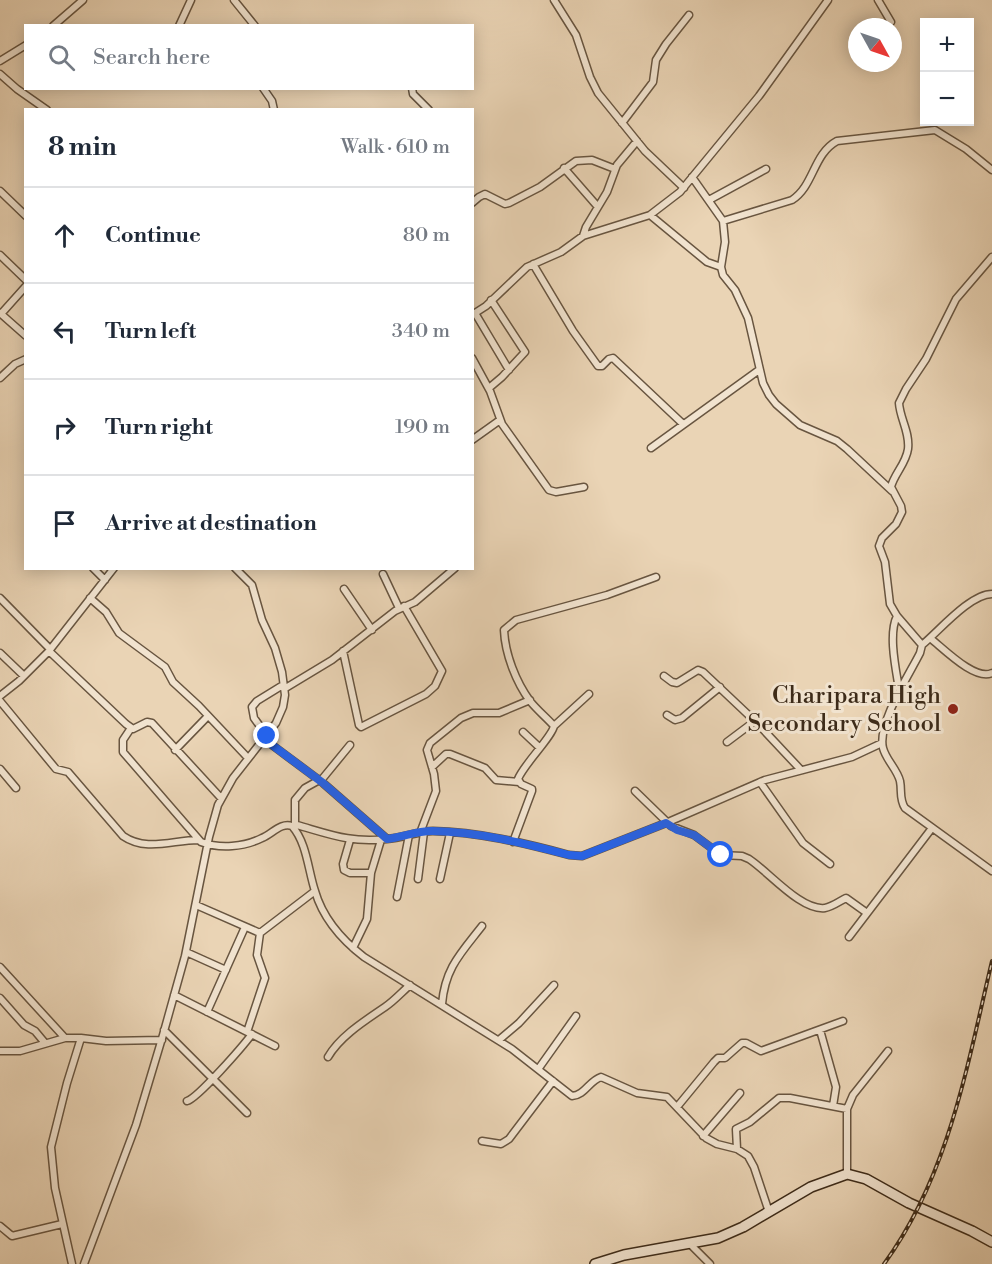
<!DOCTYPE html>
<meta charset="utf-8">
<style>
body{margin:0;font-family:"Libre Bodoni",serif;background:#f2f2f3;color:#1f2937}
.controls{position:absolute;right:18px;top:18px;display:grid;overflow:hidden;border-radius:0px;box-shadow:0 3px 15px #0003}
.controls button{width:54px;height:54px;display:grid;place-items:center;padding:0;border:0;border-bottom:2px solid #e0e1e3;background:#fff;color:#1f2937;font:30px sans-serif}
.compass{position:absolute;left:848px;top:18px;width:54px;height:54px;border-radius:50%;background:#fff;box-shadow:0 3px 15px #0003;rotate:130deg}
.stop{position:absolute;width:18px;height:18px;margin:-14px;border:4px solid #2563eb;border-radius:50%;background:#fff}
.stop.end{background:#2563eb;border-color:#fff;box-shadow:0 2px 6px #0008}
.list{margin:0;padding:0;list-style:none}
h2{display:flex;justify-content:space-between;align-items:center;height:78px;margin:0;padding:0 24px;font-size:26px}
h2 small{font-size:20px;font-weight:400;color:#747a83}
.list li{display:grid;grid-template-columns:39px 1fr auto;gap:18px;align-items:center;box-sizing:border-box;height:96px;padding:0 24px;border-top:2px solid #e0e1e3}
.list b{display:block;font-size:22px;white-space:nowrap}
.list em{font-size:20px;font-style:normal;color:#747a83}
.icon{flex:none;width:33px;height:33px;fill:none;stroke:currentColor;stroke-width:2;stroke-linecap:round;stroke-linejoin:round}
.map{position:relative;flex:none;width:992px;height:1264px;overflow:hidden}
.search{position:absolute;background:#fff;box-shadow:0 3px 15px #0003;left:24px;top:24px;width:450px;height:66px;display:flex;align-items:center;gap:15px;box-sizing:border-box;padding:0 21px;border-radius:0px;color:#747a83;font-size:22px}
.panel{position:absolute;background:#fff;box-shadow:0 3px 15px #0003;left:24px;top:108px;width:450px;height:462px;border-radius:0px}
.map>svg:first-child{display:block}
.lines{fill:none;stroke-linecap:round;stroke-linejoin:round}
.street-casing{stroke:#685540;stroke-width:9}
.secondary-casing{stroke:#3d2b19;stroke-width:12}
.street{stroke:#f1e3cf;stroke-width:6}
.secondary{stroke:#f1e3cf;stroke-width:9}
.rail-casing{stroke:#3d2b19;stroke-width:4}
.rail{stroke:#f1e3cf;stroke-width:1.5;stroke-dasharray:4.5;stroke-linecap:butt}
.route{stroke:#2563eb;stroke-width:8}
.poi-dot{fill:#8f2418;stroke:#f1e3cf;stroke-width:2}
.labels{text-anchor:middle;stroke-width:6;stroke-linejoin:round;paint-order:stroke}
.poi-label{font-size:24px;fill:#3d2b19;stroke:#f1e3cf;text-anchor:end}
</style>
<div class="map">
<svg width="992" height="1264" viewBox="0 0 992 1264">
<rect width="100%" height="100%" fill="#ead4b5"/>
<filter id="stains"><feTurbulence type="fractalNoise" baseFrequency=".00333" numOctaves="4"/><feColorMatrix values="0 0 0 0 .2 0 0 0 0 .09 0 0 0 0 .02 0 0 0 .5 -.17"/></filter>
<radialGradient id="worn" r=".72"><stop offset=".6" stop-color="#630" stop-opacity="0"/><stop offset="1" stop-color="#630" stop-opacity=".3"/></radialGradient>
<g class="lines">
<g class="street-casing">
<path id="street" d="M234 0 255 26
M554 0 576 35 590 77 598 93 645 151 684 188
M878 0 891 22
M53 26 83 0
M179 26 191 0
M0 61 26 45
M0 74 17 89 47 110
M263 88 272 101 274 110
M412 88 413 94 429 110
M622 123 653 82 656 60 666 44 689 15
M564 168 598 207
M692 177 723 221 725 242 721 267 723 275 735 290 748 318 763 383 769 395 776 404 800 425 837 441 847 449 892 491
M0 191 26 216
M709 200 766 169
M472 203 479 197 485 194 505 204 509 203 540 187 576 161 592 160 615 169
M650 215 707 262 721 267
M723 221 792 200C814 186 813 154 837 141L935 130 966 149 992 170
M583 236 586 227 607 192 617 165 637 141
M0 255 26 280
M992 257 956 299 926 359 906 389 899 403C900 419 910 432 908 449 906 464 894 474 891 487L901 506 902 512 896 524 882 538 879 546 885 562 890 604 897 616 922 645 920 653C909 675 877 724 883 748 886 760 897 769 900 781 902 791 899 799 905 808L992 871
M533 264 573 331 598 366H602L609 359 613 358 683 424
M0 313 26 336
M475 313 509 370
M1 314 26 286
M472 315 486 306 527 267 561 252 583 236 650 215 680 192 759 96 828 0
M472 358 490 391 502 424 549 490 556 492 584 487
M0 378 15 364 26 359
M489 388 502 377 525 352 491 300
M472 440 500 420
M651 448 759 370
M93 568 105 580
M383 574 399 608
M344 589 372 630
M0 598 50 649
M90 598 106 612 119 633 165 667 173 682 199 706 248 758
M897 616C888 634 896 670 899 689
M930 638C944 649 975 681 992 673
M922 645C939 631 970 594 992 594
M49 651 126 724 133 729 147 722 152 723 221 798
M343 651 359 725 361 727 426 694 435 686 442 671 404 606
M0 653 24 676
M664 676 672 682 677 683 698 670 703 672 757 723 801 770
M284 689 332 660 395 611 415 602 455 568
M0 696 19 681 49 651 114 568
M0 701 56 769 68 772 123 836C146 852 173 840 198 840
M667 715 675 720 682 718 720 687
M554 726 589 694
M131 728 123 740V752L201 842C220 849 244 847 262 838 272 834 281 822 292 826 307 843 308 870 315 891 323 919 342 940 364 957L512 1049 572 1096C585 1095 589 1081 601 1077L637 1093 667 1097 706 1138 717 1144 737 1149 748 1156 754 1167 769 1212
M523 732 539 747
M267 736 254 718 252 707 257 701 283 685
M264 739 323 783 387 839
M727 742 755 721
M175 750 208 716
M432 767 446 754H450L485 768 496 780 519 782
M0 769 16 788
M760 782 803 843 830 864
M635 791 671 826 694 835 721 855 742 856 749 859C769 872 801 911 825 908 832 907 840 901 846 898L867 913
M292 826 297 825C332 835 351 843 387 839 403 838 418 831 433 831 479 832 524 843 569 855L582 856 666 823 765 780 852 757 882 743
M295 826V800L305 788 323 778 350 745
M420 833 436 791 434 774 427 750 430 743 461 718 473 713H499L530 700
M350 840 343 864 344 870 350 873H371
M513 842 532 791V789L521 784 518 779C524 764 552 737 554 726 546 717 537 710 530 701 516 682 505 654 504 630L516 620 607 595 656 577
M418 879 424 832
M440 879 450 833
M397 897 409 835
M196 905 260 933 315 891
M849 937 932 828
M353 948 367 919 371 873 381 840
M186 952 226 970
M0 967 65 1038
M174 995 275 1046
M0 998 24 1025 35 1031 45 1043
M442 1004C445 968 461 953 482 926
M207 1012 245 927
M164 1030 247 1113
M820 1030 836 1087 833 1106
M247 1032 265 978 257 955 260 933
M499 1040 519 1023 554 985
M0 1051H20L65 1038H81L106 1041 162 1040
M328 1057C340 1036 366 1020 385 1007 394 1001 402 992 410 985
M539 1068 576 1016
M187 1101C198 1098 243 1046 252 1034
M677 1107 714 1062 718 1058H725L742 1043H746L761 1051 843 1021
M703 1136 740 1093
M482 1141 501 1144 509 1139 553 1081
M737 1149 736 1129 750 1122 779 1098H790L847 1109
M847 1174V1109L853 1095 888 1051
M0 1226 12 1236 62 1224
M690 1244 710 1264
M72 1264 55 1188 51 1147 67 1083 81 1038
M84 1264 136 1125 163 1035 185 956 209 837 218 805 233 778 276 723 283 707 285 695 282 672 275 648 262 620 252 585 235 568"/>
</g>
<g class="secondary-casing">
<path id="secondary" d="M595 1264 624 1255 718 1238 743 1227 811 1187 847 1174 866 1179 909 1203 972 1231 992 1242"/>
</g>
<use href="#street" class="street"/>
<use href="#secondary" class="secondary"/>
<g class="rail-casing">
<path id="rail" d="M884 1264C949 1175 967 1066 992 961"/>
</g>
<use href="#rail" class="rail"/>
</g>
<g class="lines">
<path class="route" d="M267 736 264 739 323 783 387 839C402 837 417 831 432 831 479 832 524 843 569 855L582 856 666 823 677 830 694 835 721 855"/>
</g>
<circle class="poi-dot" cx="953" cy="709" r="6"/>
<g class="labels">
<g class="poi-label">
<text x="941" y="703">Charipara High<tspan x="941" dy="28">Secondary School</tspan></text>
</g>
</g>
<rect width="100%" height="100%" filter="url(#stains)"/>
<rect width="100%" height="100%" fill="url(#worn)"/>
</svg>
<div class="controls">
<button>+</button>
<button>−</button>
</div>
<svg class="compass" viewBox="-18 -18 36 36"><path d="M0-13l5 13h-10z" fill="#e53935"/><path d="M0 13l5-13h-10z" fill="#747a83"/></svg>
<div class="stop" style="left:721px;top:855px"></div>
<div class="stop end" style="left:267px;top:736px"></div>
<div class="search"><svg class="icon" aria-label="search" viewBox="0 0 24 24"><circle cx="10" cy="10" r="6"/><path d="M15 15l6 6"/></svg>Search here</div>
<section class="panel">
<h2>8 min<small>Walk · 610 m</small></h2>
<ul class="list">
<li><svg class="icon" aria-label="ahead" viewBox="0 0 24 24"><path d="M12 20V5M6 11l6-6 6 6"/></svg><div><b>Continue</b></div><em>80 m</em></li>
<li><svg class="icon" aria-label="left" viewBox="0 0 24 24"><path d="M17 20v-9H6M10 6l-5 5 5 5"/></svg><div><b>Turn left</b></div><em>340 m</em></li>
<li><svg class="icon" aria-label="right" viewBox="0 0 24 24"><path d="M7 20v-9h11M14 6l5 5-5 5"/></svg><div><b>Turn right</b></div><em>190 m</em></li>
<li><svg class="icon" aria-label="arrive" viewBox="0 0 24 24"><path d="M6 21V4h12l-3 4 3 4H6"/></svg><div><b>Arrive at destination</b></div></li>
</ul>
</section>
</div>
